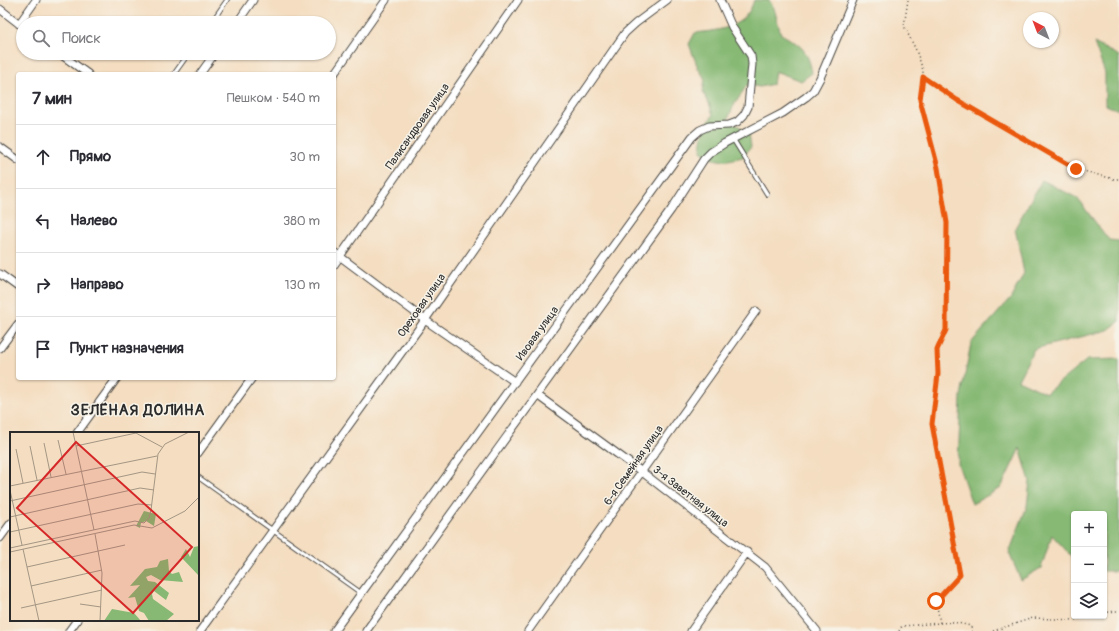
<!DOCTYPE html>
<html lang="ru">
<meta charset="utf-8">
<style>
body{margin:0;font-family:Pangolin,sans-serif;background:#f7f7f7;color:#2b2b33}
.controls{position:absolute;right:12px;bottom:12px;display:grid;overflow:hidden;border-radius:4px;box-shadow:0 1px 3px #0004}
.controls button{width:36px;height:36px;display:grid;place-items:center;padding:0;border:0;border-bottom:1px solid #e1e1e2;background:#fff;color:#2b2b33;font:20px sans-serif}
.compass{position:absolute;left:1023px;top:12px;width:36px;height:36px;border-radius:50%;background:#fff;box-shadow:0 1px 3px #0004;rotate:318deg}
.stop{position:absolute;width:12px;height:12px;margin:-9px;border:3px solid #ea580c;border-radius:50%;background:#fff}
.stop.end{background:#ea580c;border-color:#fff;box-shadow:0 1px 4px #0008}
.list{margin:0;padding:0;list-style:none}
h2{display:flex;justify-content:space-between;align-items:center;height:52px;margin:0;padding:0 16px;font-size:17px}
h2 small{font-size:13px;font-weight:400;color:#7c7c81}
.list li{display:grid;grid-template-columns:26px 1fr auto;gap:12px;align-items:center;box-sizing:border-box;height:64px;padding:0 16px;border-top:1px solid #e1e1e2}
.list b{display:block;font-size:15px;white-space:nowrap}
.list em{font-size:13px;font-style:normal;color:#7c7c81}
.icon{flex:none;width:22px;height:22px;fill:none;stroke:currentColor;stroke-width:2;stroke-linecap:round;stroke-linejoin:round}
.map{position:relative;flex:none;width:1119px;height:631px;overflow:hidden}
.search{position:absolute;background:#fff;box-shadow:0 1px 3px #0004;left:16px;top:16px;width:320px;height:44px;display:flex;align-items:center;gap:10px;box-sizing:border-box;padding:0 14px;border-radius:22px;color:#7c7c81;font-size:15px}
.panel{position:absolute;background:#fff;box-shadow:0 1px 3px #0004;left:16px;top:72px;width:320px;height:308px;border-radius:4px}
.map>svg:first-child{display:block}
.forest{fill:#87b974;stroke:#597250}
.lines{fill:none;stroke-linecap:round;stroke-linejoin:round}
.lane-casing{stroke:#494641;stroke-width:5.5}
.street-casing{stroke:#494641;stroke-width:9}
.path{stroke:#494641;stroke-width:1.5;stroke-dasharray:1 3;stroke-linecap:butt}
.lane{stroke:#fff;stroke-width:3.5}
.street{stroke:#fff;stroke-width:7}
.route{stroke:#ea580c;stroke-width:5}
.labels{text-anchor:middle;stroke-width:3;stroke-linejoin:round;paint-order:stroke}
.street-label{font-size:11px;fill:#2b2b2b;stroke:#f7f3e8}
.district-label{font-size:15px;font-weight:bold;letter-spacing:1px;fill:#2b2b2b;stroke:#f7f3e8}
.inset-road{fill:none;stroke:#a49684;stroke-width:1}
.view{fill:#d62828;fill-opacity:0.15;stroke:#d62828;stroke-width:2}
.inset-edge{fill:none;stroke:#2b2b2b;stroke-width:2}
</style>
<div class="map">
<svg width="1119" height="631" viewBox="0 0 1119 631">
<rect width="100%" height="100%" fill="#f7f3e8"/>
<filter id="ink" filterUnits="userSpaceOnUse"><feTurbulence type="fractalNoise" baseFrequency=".025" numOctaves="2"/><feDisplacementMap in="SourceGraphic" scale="8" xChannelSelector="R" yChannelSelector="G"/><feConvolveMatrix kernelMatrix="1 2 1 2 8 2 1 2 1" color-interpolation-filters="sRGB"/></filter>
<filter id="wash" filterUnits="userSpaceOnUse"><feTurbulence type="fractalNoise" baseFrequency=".012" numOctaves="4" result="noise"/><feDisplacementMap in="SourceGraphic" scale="16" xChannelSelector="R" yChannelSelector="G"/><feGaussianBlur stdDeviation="0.9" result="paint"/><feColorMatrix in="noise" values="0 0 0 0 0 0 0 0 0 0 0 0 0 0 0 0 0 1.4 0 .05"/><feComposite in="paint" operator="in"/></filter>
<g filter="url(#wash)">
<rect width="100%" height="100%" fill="#f4ddc0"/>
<path class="forest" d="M754 0H769L774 8 781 34C801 45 808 50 812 73L801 81 775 71 773 84 760 87 747 85 733 107 728 119 749 133 751 147 743 157C724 161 717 164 701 151 702 136 704 127 713 115L709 103 703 92 705 79 698 68 689 44 695 33C721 30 746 28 754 0Z
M1094 43 1119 56V110L1105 105V73Z
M1042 180 1077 198 1109 240 1119 241V322L1108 330 1034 349 1018 380 1046 393 1087 360 1119 359V571H1104V514H1074V559L1052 535 1041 568 1021 580 1009 553 1027 506 1030 481 1020 448 1001 488 972 504 958 464 961 396 971 343 1011 298 1024 273 1015 228Z"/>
</g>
<g filter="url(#ink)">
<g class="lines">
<g class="lane-casing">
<path id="lane" d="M211 23 227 0
M174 74 189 53
M733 139 767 194
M198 477 361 593"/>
</g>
<g class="street-casing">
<path id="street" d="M0 9 22 26
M237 23 253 0
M19 24 36 0
M59 53 88 74
M200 74 215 53
M334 74 386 0
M0 147 18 160
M334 252 425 320 515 382
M334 265 518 0
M0 274 18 287
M0 348 18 324
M537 395 642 472 765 567 817 631
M77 433 117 378
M198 453 252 378
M0 538 11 523
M69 631 77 620
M200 631 425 320 625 33 636 23 667 0
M334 631 692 137 700 130 709 126 729 125 737 122 744 115 748 107 752 64 751 56 732 27 720 0
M366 631 671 210 704 159 711 152 725 143 783 113 806 97 813 91 820 78 853 0
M528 631 756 311
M691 631 747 552"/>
</g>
<path class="path" d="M908 0 904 26 916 50 923 70V82L920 101 938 168 947 223 946 330 937 349 938 374 932 424 960 575 936 601 940 623
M924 77 957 100 1076 169 1114 179H1119
M1104 613 1115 611H1119
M899 631 902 626 953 622 971 626 972 631
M993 631 1033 618 1074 620 1091 616"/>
<use href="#lane" class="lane"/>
<use href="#street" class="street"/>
</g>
</g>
<g class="lines" filter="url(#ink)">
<path class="route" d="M936 601 960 575 932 424 938 374 937 350 946 330 947 223 938 168 920 100 923 77 957 100 1076 169"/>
</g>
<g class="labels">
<g class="street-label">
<text transform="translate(417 126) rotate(-55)" y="4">Палисандровая улица</text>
<text transform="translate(421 305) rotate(-55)" y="4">Ореховая улица</text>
<text transform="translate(537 333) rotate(-54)" y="4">Ивовая улица</text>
<text transform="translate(633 465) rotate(-55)" y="4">6-я Семейная улица</text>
<text transform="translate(691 496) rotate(38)" y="4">3-я Заветная улица</text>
</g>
<g class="district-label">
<text x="138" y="415">ЗЕЛЁНАЯ ДОЛИНА</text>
</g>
</g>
<g transform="translate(10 432)">
<rect width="189" height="189" fill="#f4ddc0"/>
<path d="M134 79 146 82 144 94 136 89 131 91 130 96 126 94ZM189 114V144L171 125 176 117 180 125 184 115ZM158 127 159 139 162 142 169 140 173 150 150 148 141 143 136 145 138 149 145 150 159 161 156 168 144 159 142 162 143 167 164 182 156 189H139L134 181 129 179 125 165 118 166 130 153 120 154 135 137 147 135 150 129ZM102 177 124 181 131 189H94Z" fill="#87b974"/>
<path class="inset-road" d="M63 0 84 98M124 0 152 15M48 8 56 42M34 11 41 45M20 14 27 48M66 14 126 1M6 17 13 51M0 54 147 24M0 58 12 113M0 69 132 40 145 42M0 85 130 56 144 58M0 100 128 72 142 73M85 102 92 141 90 189M0 116 125 89 134 91 139 86 141 78 148 22 155 12 179 0M13 117 29 189M0 120 124 93 142 96 175 79 189 65M17 135 115 113M21 154 92 138M70 172 91 175M11 176 92 158M47 189H73"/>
<path class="view" d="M66 10 182 115 123 181 7 76Z"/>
<rect width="189" height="189" class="inset-edge"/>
</g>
</svg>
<div class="controls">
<button>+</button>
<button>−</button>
<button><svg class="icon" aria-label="layers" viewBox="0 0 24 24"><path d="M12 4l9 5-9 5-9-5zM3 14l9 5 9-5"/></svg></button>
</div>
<svg class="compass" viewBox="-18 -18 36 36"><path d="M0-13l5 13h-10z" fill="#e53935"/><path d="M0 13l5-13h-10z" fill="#7c7c81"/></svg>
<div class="stop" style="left:936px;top:601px"></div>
<div class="stop end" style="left:1076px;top:169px"></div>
<div class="search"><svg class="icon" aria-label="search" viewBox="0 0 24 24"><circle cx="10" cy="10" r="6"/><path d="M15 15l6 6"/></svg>Поиск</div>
<section class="panel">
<h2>7 мин<small>Пешком · 540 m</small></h2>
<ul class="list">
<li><svg class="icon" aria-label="ahead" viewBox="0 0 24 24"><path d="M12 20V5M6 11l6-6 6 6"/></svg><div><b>Прямо</b></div><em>30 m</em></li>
<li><svg class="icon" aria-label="left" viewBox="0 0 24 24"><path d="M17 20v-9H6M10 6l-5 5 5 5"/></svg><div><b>Налево</b></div><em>380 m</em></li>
<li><svg class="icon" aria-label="right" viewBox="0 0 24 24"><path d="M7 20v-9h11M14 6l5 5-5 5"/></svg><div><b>Направо</b></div><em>130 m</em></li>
<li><svg class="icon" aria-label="arrive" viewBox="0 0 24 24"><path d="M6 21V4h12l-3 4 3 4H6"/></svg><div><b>Пункт назначения</b></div></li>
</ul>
</section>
</div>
